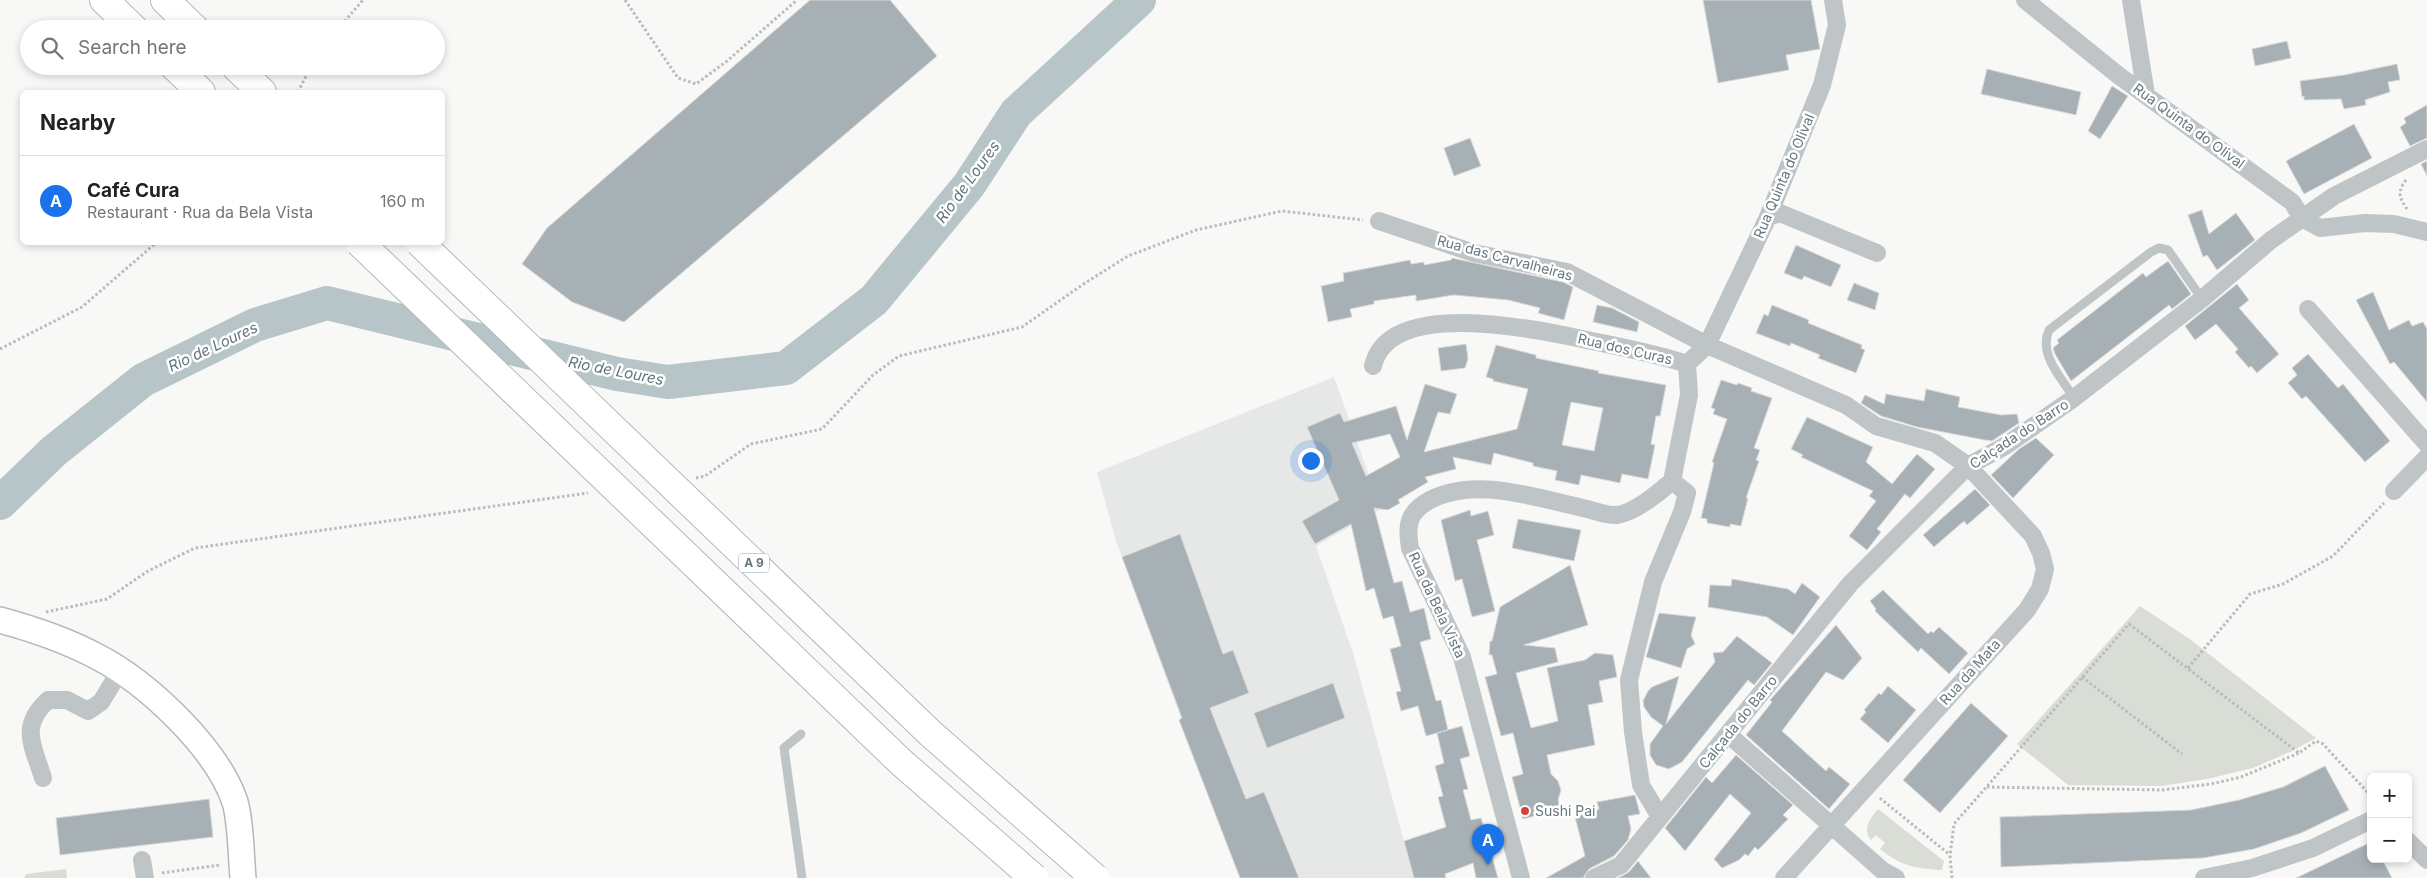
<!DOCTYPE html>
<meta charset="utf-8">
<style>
body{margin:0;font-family:Inter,sans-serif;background:#f6f6f6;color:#202124}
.controls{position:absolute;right:15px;bottom:15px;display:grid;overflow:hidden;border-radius:8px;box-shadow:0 2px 8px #0003}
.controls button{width:45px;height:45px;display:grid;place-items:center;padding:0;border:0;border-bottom:1px solid #e0e0e0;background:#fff;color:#202124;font:25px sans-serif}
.you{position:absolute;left:1310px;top:460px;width:18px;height:18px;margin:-12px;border:4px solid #fff;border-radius:50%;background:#1a73e8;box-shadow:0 0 0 8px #1a73e833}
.badge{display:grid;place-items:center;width:32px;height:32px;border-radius:50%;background:#1a73e8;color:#fff;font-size:16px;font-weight:700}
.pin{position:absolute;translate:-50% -41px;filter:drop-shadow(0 1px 2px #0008)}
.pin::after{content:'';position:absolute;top:26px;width:18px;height:15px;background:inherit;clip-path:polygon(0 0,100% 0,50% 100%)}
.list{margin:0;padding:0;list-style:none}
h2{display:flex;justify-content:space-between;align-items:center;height:65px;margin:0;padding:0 20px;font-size:21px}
h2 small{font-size:16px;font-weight:400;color:#757577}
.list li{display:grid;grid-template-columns:32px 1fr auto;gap:15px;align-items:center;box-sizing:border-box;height:90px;padding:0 20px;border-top:1px solid #e0e0e0}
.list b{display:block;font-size:19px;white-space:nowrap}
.list p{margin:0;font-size:16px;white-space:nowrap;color:#757577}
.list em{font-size:16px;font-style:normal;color:#757577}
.icon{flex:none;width:28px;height:28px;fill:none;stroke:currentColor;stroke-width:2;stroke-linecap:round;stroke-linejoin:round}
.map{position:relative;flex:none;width:2427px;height:878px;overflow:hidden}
.search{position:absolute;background:#fff;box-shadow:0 2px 8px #0003;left:20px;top:20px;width:425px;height:55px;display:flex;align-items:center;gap:12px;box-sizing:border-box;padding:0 18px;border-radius:28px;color:#757577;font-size:19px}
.panel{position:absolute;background:#fff;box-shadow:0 2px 8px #0003;left:20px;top:90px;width:425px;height:155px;border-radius:8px}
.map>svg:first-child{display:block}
.built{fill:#e6e8e7}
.green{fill:#d9ddd5}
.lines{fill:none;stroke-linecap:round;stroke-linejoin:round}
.river{stroke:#b8c5c8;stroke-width:34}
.building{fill:#a7b1b5;stroke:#dad9d8;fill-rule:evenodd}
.secondary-casing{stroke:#b2b9bc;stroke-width:28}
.highway-casing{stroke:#b3b8ba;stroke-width:30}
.path{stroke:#b8bcbe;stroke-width:3;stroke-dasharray:2.5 2.5;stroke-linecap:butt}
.lane{stroke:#bfc5c7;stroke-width:9}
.street{stroke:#bfc5c7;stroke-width:18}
.secondary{stroke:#fff;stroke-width:25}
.highway{stroke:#fff;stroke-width:28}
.highway-bridge-casing{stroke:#b3b8ba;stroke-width:30;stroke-linecap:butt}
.highway-bridge{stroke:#fff;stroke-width:28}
.poi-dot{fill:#d84136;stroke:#fff;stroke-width:2}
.labels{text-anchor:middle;stroke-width:5;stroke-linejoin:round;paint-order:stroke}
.shield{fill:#fff;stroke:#93a0a5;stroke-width:1}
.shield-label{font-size:12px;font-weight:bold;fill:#65787f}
.street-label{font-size:14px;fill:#65787f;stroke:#fff}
.poi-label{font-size:14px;fill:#65787f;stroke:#fff;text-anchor:start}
.water-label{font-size:15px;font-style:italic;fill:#607679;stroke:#fff}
</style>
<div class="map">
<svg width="2427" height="878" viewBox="0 0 2427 878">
<rect width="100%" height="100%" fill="#f8f8f6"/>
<path class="built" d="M1334 377 1381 509 1316 546 1354 656 1414 878H1240L1179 720 1181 718 1116 541 1097 472Z"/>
<path class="green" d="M2140 606 2191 640 2316 738 2290 752 2253 768 2207 779 2161 786 2068 785 2017 744Z
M1878 809 1944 861 1942 870C1914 868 1903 867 1880 849L1885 843 1876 835 1871 840C1862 829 1870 819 1878 809Z
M66 869 67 878H24L26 874Z"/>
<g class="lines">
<path class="river" d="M0 503 54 451 143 380 255 325 327 303 617 374 668 382 786 368 874 300 969 185 1016 113 1139 0"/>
</g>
<path class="building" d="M810 0H890L937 56 624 322 572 302 522 264 547 228Z
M1703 0H1811L1820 49 1786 55 1789 70 1718 83Z
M2287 41 2291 58 2255 66 2252 49Z
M2397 64 2400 80 2388 82 2390 92 2365 100 2366 105 2344 109 2341 99 2304 100V96L2302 97 2300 81 2344 75Z
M1987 69 2081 92 2076 115 1981 94Z
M2112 86 2128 96 2100 139 2088 131Z
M2427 105V138L2410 146 2400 127 2406 123 2404 118Z
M2354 124 2372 158 2304 194 2286 161Z
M1470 138 1481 166 1454 176 1444 148Z
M2427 161V176L2421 164Z
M2202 210 2209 234 2236 213 2255 240 2217 270 2207 255 2203 257 2188 215Z
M1796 245 1841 265 1831 287 1804 276 1802 280 1784 273Z
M1452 258 1563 282 1573 287 1564 320 1538 313 1540 308 1508 300 1454 295 1416 301V295L1374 301V304L1350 309 1352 317 1328 322 1321 286 1344 281 1343 273 1410 260 1411 264 1424 262V265L1451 260Z
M2168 261 2191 294 2172 309 2169 305 2071 381 2055 354 2053 348 2059 343 2057 340 2143 273 2146 277Z
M1854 283 1879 293 1875 310 1847 300Z
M2237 284 2249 300 2239 308 2279 354 2257 373 2251 366 2249 368 2235 352 2238 349 2216 324 2195 340 2185 326Z
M2373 292 2389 330 2409 320 2412 326 2423 322 2427 329V402L2394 362 2390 364 2356 300Z
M1597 305 1612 308 1639 322 1637 332 1593 322Z
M1772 305 1809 320 1808 323 1862 345 1861 348 1865 350 1856 373 1818 358 1820 355 1791 343 1790 346 1756 333 1764 314 1768 316Z
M1466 344 1468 359 1465 368 1441 371 1438 348Z
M1496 345 1536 355V358L1599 371 1598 373 1666 385 1660 416H1656L1651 444 1655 445 1648 479 1622 474 1620 483 1581 475 1579 485 1555 480 1557 471 1533 466V463L1494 453 1491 465 1453 457 1456 469 1425 477 1428 482 1398 500 1400 503 1388 510 1374 508 1394 583 1402 581 1410 612 1424 608 1431 639 1420 642 1436 701 1441 700 1448 730 1426 736 1418 706 1401 711 1396 692 1401 691 1390 649 1401 646 1393 616 1383 619 1374 588 1366 591 1351 524 1315 544 1302 521 1339 500 1307 427 1340 413 1344 422 1396 406 1407 440 1425 384 1457 394 1450 414 1438 412 1424 452 1517 429 1528 389 1493 381V379L1486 377ZM1571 402 1603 408 1594 451 1562 445ZM1390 434 1400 457 1366 476 1352 443Z
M2308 354 2338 388 2343 384 2390 441 2365 462 2306 396 2302 399 2288 383 2297 375 2292 368Z
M1721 380 1737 385 1738 383 1752 388 1751 391 1772 398 1754 448 1760 450 1756 460 1759 461 1746 498H1748L1741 526 1730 524V527L1707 523V519L1701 518 1714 463 1712 462 1727 419 1713 414 1715 409 1711 408Z
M1926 389 1960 397 1958 407 2001 415 2017 414 2019 423 1992 441 1985 440 1917 427 1881 416 1861 403 1865 395 1884 404 1886 394 1924 401Z
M1807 417 1873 447 1866 462 1892 484 1917 454 1935 469 1910 498 1905 494 1877 529 1881 532 1867 550 1849 536 1876 501 1869 496 1873 491 1801 457 1803 455 1791 449Z
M2036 438 2054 455 2013 498 1991 475 2019 449Z
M1975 489 1990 505 1967 525 1964 521 1934 547 1923 535Z
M1470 510 1471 516 1488 511 1494 535 1477 540 1495 611 1472 617 1462 579 1455 581 1441 520Z
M1518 519 1581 530 1574 561 1512 548Z
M1180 534 1223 654 1233 650 1249 693 1210 708 1246 799 1264 792 1299 878H1240L1179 720 1182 718 1122 557Z
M1570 565 1588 625 1524 645 1555 648 1558 662 1516 673 1531 728 1558 721 1547 668 1585 660 1595 653 1613 655 1617 677 1599 681 1603 702 1588 705 1595 745 1547 755 1551 774 1558 781 1561 790 1558 800 1561 809 1523 819 1512 777 1523 774 1513 733 1501 736 1485 677 1497 674 1492 655H1489L1490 641H1492L1500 607Z
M1732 579 1788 589 1795 594 1802 583 1820 597 1793 635 1767 617 1708 607 1710 585 1731 586Z
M1883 590 1928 634 1931 631 1933 633 1939 627 1968 653 1949 674 1921 648 1918 652 1875 611 1876 609 1870 601Z
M1659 613 1696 617 1691 635 1695 644 1687 649 1681 668 1646 657Z
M1836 625 1862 658 1843 680 1826 672 1782 731 1826 771 1829 767 1850 784 1829 809 1746 735 1772 702 1770 700Z
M1737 636 1772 663 1754 685 1748 680 1682 762 1669 769 1656 765 1650 755V744L1663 726 1651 717 1644 707 1643 701 1648 691 1652 687 1679 676 1666 724 1715 662 1713 653 1723 652Z
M1333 683 1345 718 1267 748 1254 713Z
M1888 686 1916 710 1888 743 1860 719 1866 712 1864 710 1879 693 1881 695Z
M1971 703 2008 736 1940 813 1903 780Z
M1462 726 1470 756 1460 759 1468 789 1463 790 1471 820 1481 818 1498 878H1476L1473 863 1445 874 1446 878H1414L1404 841 1446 827 1438 797 1443 796 1435 766 1444 763 1437 733Z
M1736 755 1793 805 1783 815 1788 819 1758 850 1755 847 1748 856 1745 854 1739 860 1722 868 1714 859 1751 813 1730 794 1685 851 1665 828 1706 777 1712 783Z
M2325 766 2349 810 2301 833 2254 849 2203 858 2001 867 2000 817 2191 810 2239 800 2283 787Z
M1635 795 1640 814 1628 816 1631 829 1628 840 1614 856 1589 869 1583 878H1546L1585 856 1575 817 1599 809 1597 802Z
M209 799 213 837 60 855 56 818Z
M2371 842V859H2382L2392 878H2296Z
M1638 861 1651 878H1618L1629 872Z"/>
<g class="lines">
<g class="secondary-casing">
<path id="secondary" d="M0 620C33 629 66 640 96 656 147 682 217 748 235 802 241 822 241 856 243 878"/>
</g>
<g class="highway-casing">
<path id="highway" d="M104 0 134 29
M165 0 195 29
M174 66 201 92
M235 66 262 92"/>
</g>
<path class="path" d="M625 0 678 78 696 84 727 61 797 0
M338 29 363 0
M298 92 311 66
M2406 180C2397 192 2399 197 2407 209
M0 349 82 307 157 242
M696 478 705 476 751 444 822 429 873 375 899 356 1022 327 1085 283 1128 256 1196 230 1282 211 1363 220
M46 612 107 599 148 571 195 548 588 493
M2188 668 2250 594 2283 584 2333 556 2384 503
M2082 677 2182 754
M1987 787 2162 790 2211 784 2241 777 2299 753
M1880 800 1881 799 1950 855
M162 873 220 865
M1952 878 1950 856 1954 824 2129 624 2299 753 2316 741 2323 744 2371 796"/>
<path class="lane" d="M2074 398C2061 377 2038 354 2049 330L2151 252 2159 248 2168 250 2202 299
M801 734 784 748 802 878"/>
<path class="street" d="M2025 0 2118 75 2292 202 2302 218 2320 228 2365 223 2394 224 2427 232
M2131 0 2146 95
M1768 217 1780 213 1877 253
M1379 221 1474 253 1567 272 1707 345 1768 217 1822 85 1837 25 1833 0
M2308 309 2427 444
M1687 364 1707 345 1846 405 1876 426 1935 443 1968 466 2033 536 2041 553 2045 569 2040 589 2027 610 1784 878
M1373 366C1389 296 1539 330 1587 340 1621 347 1654 353 1687 364L1689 395 1672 481 1687 493 1682 512 1653 582 1629 680 1633 732 1641 785 1660 817
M2394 491 2427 457
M1729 735 1883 871 1896 878
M43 778C33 745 19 727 48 700H67L88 711 101 702 120 671
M2408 841 2427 860
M142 860 145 878
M1521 878 1462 657 1410 548C1406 525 1408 512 1430 500 1476 476 1536 498 1583 508 1593 510 1607 516 1617 515 1634 513 1660 492 1672 481
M1594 878 1621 865 1850 584 1968 466 2005 446 2074 398 2202 299 2271 240 2334 196 2427 149
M2204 878 2252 868 2313 848 2371 820"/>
<use href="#secondary" class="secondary"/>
<use href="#highway" class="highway"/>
<g class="highway-bridge-casing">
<path id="highway-bridge" d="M359 242 902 763 1034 878
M419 242 930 733 1095 878"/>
</g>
<use href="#highway-bridge" class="highway-bridge"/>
</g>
<circle class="poi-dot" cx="1525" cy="811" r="5"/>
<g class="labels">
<rect class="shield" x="739" y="553.5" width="30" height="19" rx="4"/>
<g class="shield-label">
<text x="754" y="567">A 9</text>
</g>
<g class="street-label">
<text transform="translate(2189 126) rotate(36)" y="5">Rua Quinta do Olival</text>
<text transform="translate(1784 176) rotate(-67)" y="5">Rua Quinta do Olival</text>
<text transform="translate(1505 258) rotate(15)" y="5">Rua das Carvalheiras</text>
<text transform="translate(1625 349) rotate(13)" y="5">Rua dos Curas</text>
<text transform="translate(2019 434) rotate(-33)" y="5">Calçada do Barro</text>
<text transform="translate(1437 605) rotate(65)" y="5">Rua da Bela Vista</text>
<text transform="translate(1970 672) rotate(-48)" y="5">Rua da Mata</text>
<text transform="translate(1738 722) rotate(-51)" y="5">Calçada do Barro</text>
</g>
<g class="poi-label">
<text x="1535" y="816">Sushi Pai</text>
</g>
<g class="water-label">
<text transform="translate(968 182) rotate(-54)" y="5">Rio de Loures</text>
<text transform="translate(213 347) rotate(-25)" y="5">Rio de Loures</text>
<text transform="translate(616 371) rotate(11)" y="5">Rio de Loures</text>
</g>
</g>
</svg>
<div class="controls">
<button>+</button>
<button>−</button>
</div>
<div class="you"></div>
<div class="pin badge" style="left:1488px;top:865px">A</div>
<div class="search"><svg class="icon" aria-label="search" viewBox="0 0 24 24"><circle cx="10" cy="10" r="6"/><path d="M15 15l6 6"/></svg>Search here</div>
<section class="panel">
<h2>Nearby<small></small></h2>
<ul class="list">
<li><span class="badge">A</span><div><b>Café Cura</b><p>Restaurant · Rua da Bela Vista</p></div><em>160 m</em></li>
</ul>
</section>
</div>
